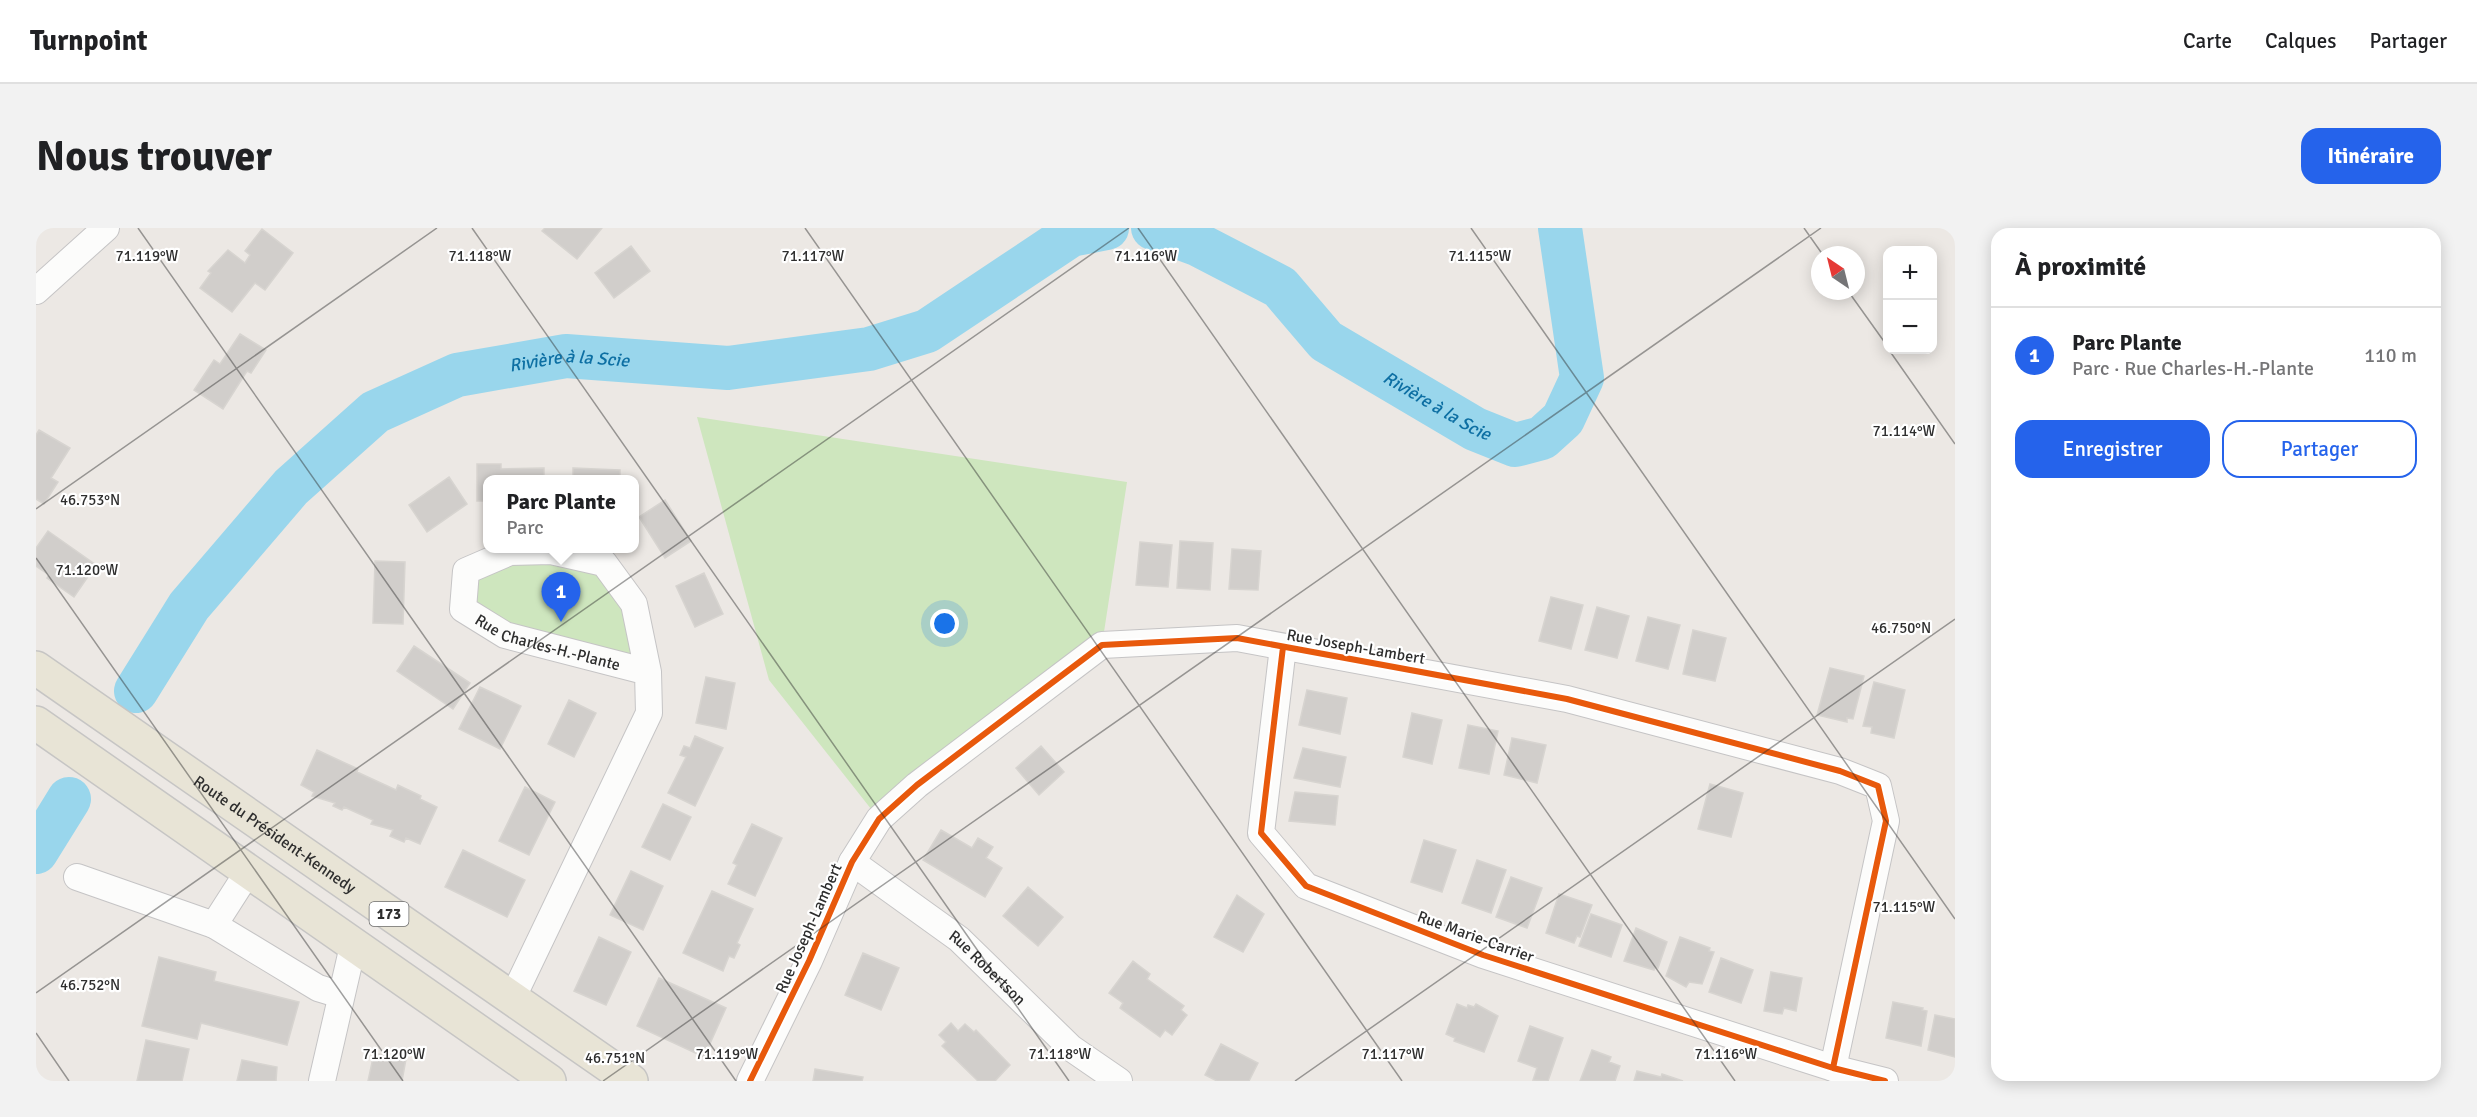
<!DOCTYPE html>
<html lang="fr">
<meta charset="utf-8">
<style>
body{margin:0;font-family:Signika,sans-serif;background:#f2f2f2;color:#202124}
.controls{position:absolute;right:18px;top:18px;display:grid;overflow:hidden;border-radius:12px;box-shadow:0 3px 15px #0003}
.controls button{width:54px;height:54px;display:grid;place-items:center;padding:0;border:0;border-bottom:2px solid #e0e0e0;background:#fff;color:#202124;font:30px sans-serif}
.compass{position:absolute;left:1775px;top:18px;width:54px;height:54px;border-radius:50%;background:#fff;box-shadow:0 3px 15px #0003;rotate:325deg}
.you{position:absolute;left:909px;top:396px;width:21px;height:21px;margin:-15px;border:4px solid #fff;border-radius:50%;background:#1a73e8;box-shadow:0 0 0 9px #1a73e833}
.badge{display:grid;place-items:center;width:39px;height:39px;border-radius:50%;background:#2563eb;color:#fff;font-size:20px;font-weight:700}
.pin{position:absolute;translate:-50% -50px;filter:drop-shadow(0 2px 3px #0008)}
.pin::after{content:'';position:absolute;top:32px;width:21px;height:18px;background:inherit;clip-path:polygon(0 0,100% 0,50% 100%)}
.popup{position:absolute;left:447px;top:247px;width:156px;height:78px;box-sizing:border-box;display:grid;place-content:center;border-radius:12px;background:#fff;filter:drop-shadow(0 2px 4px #0005);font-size:20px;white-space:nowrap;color:#757577}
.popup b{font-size:22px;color:#202124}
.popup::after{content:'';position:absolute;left:50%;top:100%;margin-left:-12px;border:12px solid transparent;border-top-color:#fff}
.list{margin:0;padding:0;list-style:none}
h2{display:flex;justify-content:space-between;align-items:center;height:78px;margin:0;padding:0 24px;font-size:26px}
h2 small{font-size:20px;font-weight:400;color:#757577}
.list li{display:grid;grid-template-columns:39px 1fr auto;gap:18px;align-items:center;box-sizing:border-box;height:96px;padding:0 24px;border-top:2px solid #e0e0e0}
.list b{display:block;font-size:22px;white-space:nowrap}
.list p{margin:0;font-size:20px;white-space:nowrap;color:#757577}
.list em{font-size:20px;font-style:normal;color:#757577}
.actions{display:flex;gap:12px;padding:18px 24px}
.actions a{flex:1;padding:14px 0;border:2px solid #2563eb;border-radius:18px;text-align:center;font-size:21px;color:#2563eb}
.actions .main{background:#2563eb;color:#fff}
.map{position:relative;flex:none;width:1919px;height:853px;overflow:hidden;border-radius:18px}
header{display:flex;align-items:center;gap:36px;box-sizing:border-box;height:84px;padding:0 30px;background:#fff;border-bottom:2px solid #e0e0e0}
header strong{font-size:28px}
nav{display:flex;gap:33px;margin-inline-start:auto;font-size:21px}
.intro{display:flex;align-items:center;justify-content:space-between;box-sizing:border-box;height:144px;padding:0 36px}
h1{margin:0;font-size:42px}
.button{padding:15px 27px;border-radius:18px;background:#2563eb;color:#fff;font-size:21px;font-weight:700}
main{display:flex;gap:36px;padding:0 36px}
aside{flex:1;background:#fff;border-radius:18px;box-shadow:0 3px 15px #0003}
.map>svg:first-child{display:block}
.green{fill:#cee6be}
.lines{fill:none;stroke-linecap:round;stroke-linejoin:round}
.river{stroke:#99d6ec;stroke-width:44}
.building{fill:#d1cecb;stroke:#d7d4d0;stroke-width:1.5}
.minor-casing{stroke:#c5c4c5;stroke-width:28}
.major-casing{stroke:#c6c5c4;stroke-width:36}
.minor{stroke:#fcfcfb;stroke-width:26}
.major{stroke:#e8e4d6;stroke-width:33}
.cycleway-casing{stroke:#fff;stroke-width:10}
.cycleway{stroke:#e8590c;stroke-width:6}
.ticks{fill:none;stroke:#2e2e2e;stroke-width:1.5;stroke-opacity:0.45}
.labels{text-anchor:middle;stroke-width:4.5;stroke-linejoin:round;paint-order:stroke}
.shield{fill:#fff;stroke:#6d6d6d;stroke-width:1.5}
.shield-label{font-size:15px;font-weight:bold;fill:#2e2e2e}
.street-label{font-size:16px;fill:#2e2e2e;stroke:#fff}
.water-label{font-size:18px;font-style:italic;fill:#0d6fa3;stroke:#fff}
.ticks-label{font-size:15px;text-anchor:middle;fill:#2e2e2e;stroke:#fff;stroke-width:4.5;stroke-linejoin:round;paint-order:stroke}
</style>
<header>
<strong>Turnpoint</strong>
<nav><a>Carte</a><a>Calques</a><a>Partager</a></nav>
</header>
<div class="intro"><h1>Nous trouver</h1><a class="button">Itinéraire</a></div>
<main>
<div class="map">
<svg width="1919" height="853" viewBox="0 0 1919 853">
<rect width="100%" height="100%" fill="#ece8e4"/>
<path class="green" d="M661 189 1091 254 1066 417 843 591 733 452Z
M474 324 568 335 612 444 427 381 430 343Z"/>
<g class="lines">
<g class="river">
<path id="s1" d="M1117 0 1161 16 1244 59 1290 113 1439 201 1479 217 1506 210 1527 191 1546 150 1524 0"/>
<path id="s2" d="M100 463 153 378 255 259 339 184 421 147 530 128 692 140 833 121 891 103 1035 7 1071 0"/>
<path d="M0 624 33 571"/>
</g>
</g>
<path class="building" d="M509 0H566L541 31 506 3Z
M226 1 257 25 229 62 219 55 196 84 164 60 175 45 172 43 192 22 209 35 214 27 209 23Z
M595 18 614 43 578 70 559 45Z
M204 106 230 122 215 145 211 143 187 181 158 162 178 132 184 136Z
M3 202 34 220 15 250 22 254 8 276 0 271V207Z
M441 236H465V241L508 240V252H452V273H441Z
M537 240 584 242V252H537Z
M413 249 431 276 391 304 373 277Z
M629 272 655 313 629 330 603 289Z
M12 303 60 337 38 369 11 350 13 347 0 338V320Z
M1144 313 1177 315 1174 362 1141 360Z
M1104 314 1136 317 1132 359 1100 357Z
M1196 321 1225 323 1222 362 1193 361Z
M339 333 369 334 367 396 337 395Z
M668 345 687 386 659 399 640 358Z
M1515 369 1547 377 1535 421 1503 413Z
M1561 379 1593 388 1581 430 1549 422Z
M1612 389 1644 397 1632 441 1600 433Z
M1657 402 1690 410 1679 453 1647 446Z
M378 418 434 455 417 481 361 443Z
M1794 440 1828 448 1817 491 1811 490V494L1781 487Z
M670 449 699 455 690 501 660 495Z
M1838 454 1869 462 1858 510 1835 505 1836 499 1827 498Z
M444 459 485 478 464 521 423 501Z
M1271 462 1311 470 1304 506 1263 497Z
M533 472 560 485 538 529 512 516Z
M1376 485 1406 492 1396 536 1367 529Z
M1432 497 1462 503 1453 546 1423 540Z
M659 508 687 520 659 578 632 565 650 529 644 527 648 518 654 520Z
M1476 510 1510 517 1501 555 1468 547Z
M1005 518 1028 544 1003 567 980 540Z
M1267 520 1310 529 1304 559 1258 550Z
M281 522 322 541 321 544 360 562 362 557 385 568 384 571 401 579 384 616 370 610 368 614 354 608 357 602 335 596 337 592 308 579 306 582 297 578 299 575 276 568 278 564 265 557Z
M1674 556 1707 565 1695 609 1662 601Z
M489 559 519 574 493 627 463 613Z
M1259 564 1302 568 1299 597 1253 593Z
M627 576 655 589 634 632 606 619Z
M716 596 746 610 719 668 692 656 701 637 697 635Z
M905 602 936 620 942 610 957 619 950 630 966 640 949 669 887 632Z
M1388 612 1420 622 1406 664 1375 654Z
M427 622 489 652 471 689 409 659Z
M1441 632 1470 642 1455 685 1426 675Z
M595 643 627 658 607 702 574 687Z
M1475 649 1506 660 1491 700 1460 689Z
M992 659 1027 689 1002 718 967 688Z
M676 663 717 681 701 715 704 717 698 730 693 728 687 743 647 725Z
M1523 666 1556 677 1544 709 1541 708 1538 715 1510 705Z
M1201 667 1228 686 1207 724 1178 709Z
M1555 686 1586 697 1575 729 1543 718Z
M1600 700 1631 714 1622 740 1619 739 1618 742 1588 733Z
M563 709 595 724 570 777 538 763Z
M1644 709 1674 720 1673 723 1678 724 1666 756 1653 754 1650 759 1630 748Z
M827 725 863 740 845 782 809 767Z
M123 729 180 744 178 753 263 774 251 817 165 795 161 811 106 798Z
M1685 730 1717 742 1705 775 1673 764Z
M1097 733 1114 746 1111 751 1148 778 1145 782 1151 787 1136 807 1129 802 1124 809 1084 780 1087 775 1073 765Z
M1735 744 1766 750 1760 783 1748 780 1746 786 1728 783Z
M623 750 690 780 668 829 601 798Z
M1857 774 1887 780 1886 782 1891 783 1885 818 1850 810Z
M1421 776 1431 780 1432 777 1438 779 1440 776 1462 788 1448 824 1418 813 1419 810 1410 806Z
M1899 787 1919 791V829L1892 822Z
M915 795 922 803 929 796 938 804 940 802 974 837 959 853H942L906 818 910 814 903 807Z
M1494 798 1527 810 1512 853 1497 852 1501 840 1482 833Z
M110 812 153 821 146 853H101Z
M1185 816 1222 835 1213 853H1181L1169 847Z
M1556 822 1575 829 1573 834 1584 838 1579 853H1544Z
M338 825 370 831 366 853H332Z
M206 832 241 839 240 853H201Z
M779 841 827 849 826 853H777Z
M1601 843 1625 849 1626 846 1647 853H1598Z"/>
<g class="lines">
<g class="minor-casing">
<g id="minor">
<path d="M0 63 70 0"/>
<path d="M1247 419 1225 605 1270 658 1447 727 1797 840 1849 853"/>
<path id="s3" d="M816 634 923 711 1035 820 1083 853"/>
<path d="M41 649 178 697 282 760 305 767"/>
<path d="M178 697 212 644"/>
<path id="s4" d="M476 771 613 485 612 444 598 376 568 335 515 323 474 324 430 343 427 381 469 407 612 444"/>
<path d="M286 853 317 718"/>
<path d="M714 853 773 733 816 634 843 591 881 557 1066 417 1201 410 1531 471 1804 543 1842 558 1850 593 1797 840"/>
</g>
</g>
<g class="major-casing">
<g id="major">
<path id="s5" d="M0 440 595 853"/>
<path d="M0 495 513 853"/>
</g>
</g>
<use href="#minor" class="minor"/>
<use href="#major" class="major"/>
<g class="cycleway-casing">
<path id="cycleway" d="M1247 419 1225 605 1270 658 1447 727 1797 840 1849 853
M714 853 773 733 816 634 843 591 881 557 1066 417 1201 410 1531 471 1804 543 1842 558 1850 593 1797 840"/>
</g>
<use href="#cycleway" class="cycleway"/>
</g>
<path class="ticks" d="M102 0 700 853M436 0 1033 853M769 0 1366 853M1102 0 1699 853M1435 0 1919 691M1768 0 1787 27M1812 63 1852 119M1853 122 1919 216M0 281 401 0M0 330 367 853M0 765 1093 0M0 805 33 853M567 853 1785 0M1259 853 1919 391"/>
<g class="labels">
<rect class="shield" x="333.5" y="674" width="39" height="24" rx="4.5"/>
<g class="shield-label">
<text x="353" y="691">173</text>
</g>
<g class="street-label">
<text dy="6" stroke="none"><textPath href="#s4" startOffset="752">Rue Charles-H.-Plante</textPath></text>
<text transform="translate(1320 418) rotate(10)" y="6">Rue Joseph-Lambert</text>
<text dy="6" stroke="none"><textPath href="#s5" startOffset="291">Route du Président-Kennedy</textPath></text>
<text transform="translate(772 700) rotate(-66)" y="6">Rue Joseph-Lambert</text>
<text transform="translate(1440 708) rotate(20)" y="6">Rue Marie-Carrier</text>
<text dy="6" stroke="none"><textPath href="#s3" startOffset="172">Rue Robertson</textPath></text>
</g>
<g class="water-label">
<text dy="6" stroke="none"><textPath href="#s2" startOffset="573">Rivière à la Scie</textPath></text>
<text dy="6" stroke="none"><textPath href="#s1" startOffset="340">Rivière à la Scie</textPath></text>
</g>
</g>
<g class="ticks-label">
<text x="777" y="33">71.117°W</text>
<text x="111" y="33">71.119°W</text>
<text x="444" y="33">71.118°W</text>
<text x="1110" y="33">71.116°W</text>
<text x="1444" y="33">71.115°W</text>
<text x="1868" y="208">71.114°W</text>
<text x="54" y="277">46.753°N</text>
<text x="51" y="347">71.120°W</text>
<text x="1865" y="405">46.750°N</text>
<text x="1868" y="684">71.115°W</text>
<text x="54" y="762">46.752°N</text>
<text x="358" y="831">71.120°W</text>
<text x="691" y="831">71.119°W</text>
<text x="1024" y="831">71.118°W</text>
<text x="1357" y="831">71.117°W</text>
<text x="1690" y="831">71.116°W</text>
<text x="579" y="835">46.751°N</text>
</g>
</svg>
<div class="controls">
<button>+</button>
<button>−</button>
</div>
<svg class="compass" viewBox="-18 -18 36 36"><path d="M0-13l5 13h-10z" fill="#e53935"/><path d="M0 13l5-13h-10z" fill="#757577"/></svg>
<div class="you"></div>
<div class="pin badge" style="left:525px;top:394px">1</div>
<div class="popup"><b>Parc Plante</b>Parc</div>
</div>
<aside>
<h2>À proximité<small></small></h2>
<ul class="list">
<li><span class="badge">1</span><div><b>Parc Plante</b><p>Parc · Rue Charles-H.-Plante</p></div><em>110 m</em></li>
</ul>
<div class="actions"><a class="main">Enregistrer</a><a>Partager</a></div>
</aside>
</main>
